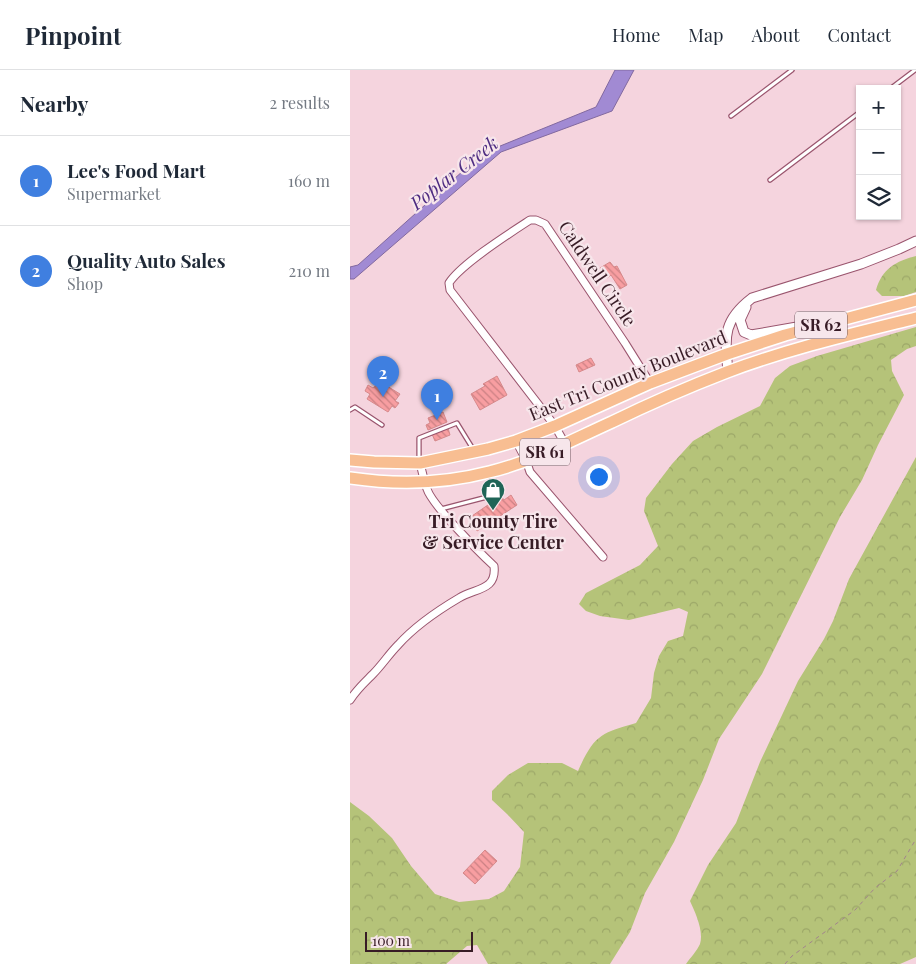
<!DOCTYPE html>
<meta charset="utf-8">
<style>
body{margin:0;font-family:"Playfair Display",serif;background:#f6f6f7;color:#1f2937}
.controls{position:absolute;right:15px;top:15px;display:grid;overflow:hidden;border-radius:0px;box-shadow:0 1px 4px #0004}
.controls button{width:45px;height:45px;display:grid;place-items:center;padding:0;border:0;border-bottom:1px solid #e0e1e3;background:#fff;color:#1f2937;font:25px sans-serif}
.scale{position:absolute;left:15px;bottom:12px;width:108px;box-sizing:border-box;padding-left:5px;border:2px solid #381c26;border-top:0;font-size:14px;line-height:18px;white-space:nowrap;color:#381c26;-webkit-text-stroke:4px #f7e6eb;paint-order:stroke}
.you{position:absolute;left:248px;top:406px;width:18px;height:18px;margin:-12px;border:4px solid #fff;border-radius:50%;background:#1a73e8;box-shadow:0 0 0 8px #1a73e833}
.badge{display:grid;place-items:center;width:32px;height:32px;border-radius:50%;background:#d93025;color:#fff;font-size:16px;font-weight:700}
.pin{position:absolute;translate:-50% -41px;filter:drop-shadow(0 1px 2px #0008)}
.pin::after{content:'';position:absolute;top:26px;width:18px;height:15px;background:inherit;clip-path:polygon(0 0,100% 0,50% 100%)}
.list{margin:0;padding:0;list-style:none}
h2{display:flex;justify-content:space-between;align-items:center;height:65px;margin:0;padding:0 20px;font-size:21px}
h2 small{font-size:16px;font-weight:400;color:#747a83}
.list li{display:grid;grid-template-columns:32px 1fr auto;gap:15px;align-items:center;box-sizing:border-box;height:90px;padding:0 20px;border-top:1px solid #e0e1e3}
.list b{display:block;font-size:19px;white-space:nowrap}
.list p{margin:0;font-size:16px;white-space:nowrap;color:#747a83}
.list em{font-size:16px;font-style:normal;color:#747a83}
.icon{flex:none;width:28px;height:28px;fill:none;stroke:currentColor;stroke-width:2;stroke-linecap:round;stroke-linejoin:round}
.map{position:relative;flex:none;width:566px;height:894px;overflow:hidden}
header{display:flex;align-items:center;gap:30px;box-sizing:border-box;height:70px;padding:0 25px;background:#fff;border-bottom:1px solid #e0e1e3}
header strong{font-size:24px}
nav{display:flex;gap:28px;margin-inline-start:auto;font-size:18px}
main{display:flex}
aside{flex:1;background:#fff}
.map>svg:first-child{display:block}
.forest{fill:url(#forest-crowns)}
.water{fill:#a18ad3;stroke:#82699f}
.building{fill:url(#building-back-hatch);stroke:#d6898b}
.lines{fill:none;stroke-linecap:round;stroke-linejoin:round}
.service-casing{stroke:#9a556e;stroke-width:5.5}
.minor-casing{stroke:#9a556e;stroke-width:9}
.secondary-casing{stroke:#9a556e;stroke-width:11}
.trunk-casing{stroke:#fff;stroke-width:14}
.path{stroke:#a2838d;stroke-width:1;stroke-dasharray:4 4;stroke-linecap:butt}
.service{stroke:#fff;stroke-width:3}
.minor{stroke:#fff;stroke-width:7}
.secondary{stroke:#fff;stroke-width:9}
.trunk{stroke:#f8be92;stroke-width:11}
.labels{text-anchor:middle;stroke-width:4.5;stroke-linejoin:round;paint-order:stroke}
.shield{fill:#f7e6eb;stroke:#715961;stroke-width:1}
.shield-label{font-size:16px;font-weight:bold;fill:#381c26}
.street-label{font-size:18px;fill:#381c26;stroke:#f7e6eb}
.poi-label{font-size:18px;font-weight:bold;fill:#381c26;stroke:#f7e6eb}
.water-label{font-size:19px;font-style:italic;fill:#4d2b81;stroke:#f7e6eb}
</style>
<header>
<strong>Pinpoint</strong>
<nav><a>Home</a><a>Map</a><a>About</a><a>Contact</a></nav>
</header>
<main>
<aside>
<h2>Nearby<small>2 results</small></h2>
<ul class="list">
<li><span class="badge" style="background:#3f7fe0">1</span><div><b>Lee's Food Mart</b><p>Supermarket</p></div><em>160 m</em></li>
<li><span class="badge" style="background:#3f7fe0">2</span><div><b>Quality Auto Sales</b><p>Shop</p></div><em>210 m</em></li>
</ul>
</aside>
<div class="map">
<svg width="566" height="894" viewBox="0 0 566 894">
<defs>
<pattern id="forest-crowns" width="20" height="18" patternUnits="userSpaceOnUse" patternTransform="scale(1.25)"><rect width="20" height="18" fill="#b5c379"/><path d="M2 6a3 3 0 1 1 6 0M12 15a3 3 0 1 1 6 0" fill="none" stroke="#9ca768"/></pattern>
<pattern id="building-back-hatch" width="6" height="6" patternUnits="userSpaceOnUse" patternTransform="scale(1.25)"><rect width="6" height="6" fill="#f89ea1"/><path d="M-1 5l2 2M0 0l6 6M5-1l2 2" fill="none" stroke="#ca8083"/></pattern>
</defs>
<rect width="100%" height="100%" fill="#f5d4de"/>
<path class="forest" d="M566 186V222L554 226H532L526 220C532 199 546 191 566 186Z
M566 257V276L557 279 541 290 542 301 554 325 528 375 512 410 490 447 412 604 369 669 353 710 324 772 295 823 280 862 260 894H138L127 875 117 876 96 894H0V732L19 746 42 768 61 796 85 824 109 832 139 829 154 821 170 797 174 762 157 744 142 730V721L158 705 178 693H212L228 701C244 665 251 663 286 653L301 628 304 603 309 586 318 571 333 566 338 542 329 538 279 550 250 546 236 541 229 534 236 523 290 495 308 476 294 441 296 428 322 394 343 371 367 357 410 336 425 308 440 296 467 286Z
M566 387V887L550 894H336C340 888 347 881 350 874 354 861 345 842 340 831L358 795 386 753 410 692 448 611 474 569 483 551 499 509Z"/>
<path class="water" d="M265 0H284L262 41 151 82 4 209H0V197L8 195 133 83 246 37Z"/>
<path class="building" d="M260 192 264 197 267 196 277 215 270 219 261 205 257 208 250 198Z
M241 288 245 295 229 302 226 295Z
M147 306 157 325 130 340 121 324 135 316 133 314Z
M29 313 34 316 32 320 34 321 37 316 50 324 45 331 49 333 45 338 42 336 38 342 17 329 20 324 15 321 18 315 23 318Z
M93 342 97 352 78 360 76 355 80 353 78 348Z
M98 358 100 365 85 371 82 364Z
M161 425 167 435 127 461 119 448 151 426 154 430Z
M135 780 147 791 125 814 113 803Z"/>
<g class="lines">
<g class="service-casing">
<path id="service" d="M540 19 565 0
M381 46 442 0
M420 110 510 42
M0 340 5 337 32 355
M69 390V368L107 353 123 379
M91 439 141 426"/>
</g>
<g class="minor-casing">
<path id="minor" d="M166 371 176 390 180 402 253 487
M215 374 205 356 100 220 99 213C111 194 160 163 180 150H186L195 154 275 273 300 313
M0 630C7 619 14 613 23 604 32 595 39 584 48 575 65 556 87 541 109 528 125 518 147 521 144 496 130 483 82 435 77 419 74 411 72 401 70 393"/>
</g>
<g class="secondary-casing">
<path id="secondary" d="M396 237 390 250 394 262 401 265 447 257
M378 302C375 267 372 251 402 228L511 194 549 179 566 171"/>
</g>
<g class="trunk-casing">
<path id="trunk" d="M0 390 24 392 70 393 138 379 166 371 205 356 300 313 377 284 435 265 566 230
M0 408C47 415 93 414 139 402 182 392 222 370 262 352 299 334 338 317 377 302 438 279 502 264 566 248"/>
</g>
<path class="path" d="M435 894 442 886 505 840 525 818 547 801 566 769"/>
<use href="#service" class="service"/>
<use href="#minor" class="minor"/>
<use href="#secondary" class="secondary"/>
<use href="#trunk" class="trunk"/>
</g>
<defs>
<g id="shop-pin" transform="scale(1.25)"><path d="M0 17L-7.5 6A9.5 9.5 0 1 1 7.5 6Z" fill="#1f6557" stroke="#f7e6eb"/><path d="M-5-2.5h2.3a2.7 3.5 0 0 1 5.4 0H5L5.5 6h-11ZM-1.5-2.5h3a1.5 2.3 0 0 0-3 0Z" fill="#fff"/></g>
</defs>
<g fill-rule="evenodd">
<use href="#shop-pin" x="143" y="420"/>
</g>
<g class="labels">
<g class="shield">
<rect x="445" y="241.5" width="52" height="27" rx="4"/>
<rect x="170" y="368.5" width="50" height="27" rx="4"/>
</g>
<g class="shield-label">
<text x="471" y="261">SR 62</text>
<text x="195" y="388">SR 61</text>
</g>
<g class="street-label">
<text transform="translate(247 204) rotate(56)" y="6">Caldwell Circle</text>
<text transform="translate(278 306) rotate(-22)" y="6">East Tri County Boulevard</text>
</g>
<g class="poi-label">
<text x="143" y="458">Tri County Tire<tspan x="143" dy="21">&amp; Service Center</tspan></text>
</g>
<g class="water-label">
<text transform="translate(104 103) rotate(-38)" y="7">Poplar Creek</text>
</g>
</g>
</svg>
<div class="controls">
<button>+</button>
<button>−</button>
<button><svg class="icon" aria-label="layers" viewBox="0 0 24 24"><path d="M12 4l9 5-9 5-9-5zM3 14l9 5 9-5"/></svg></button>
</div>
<div class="scale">100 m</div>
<div class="you"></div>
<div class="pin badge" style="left:87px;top:350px;background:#3f7fe0">1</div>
<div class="pin badge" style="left:33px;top:327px;background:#3f7fe0">2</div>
</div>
</main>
